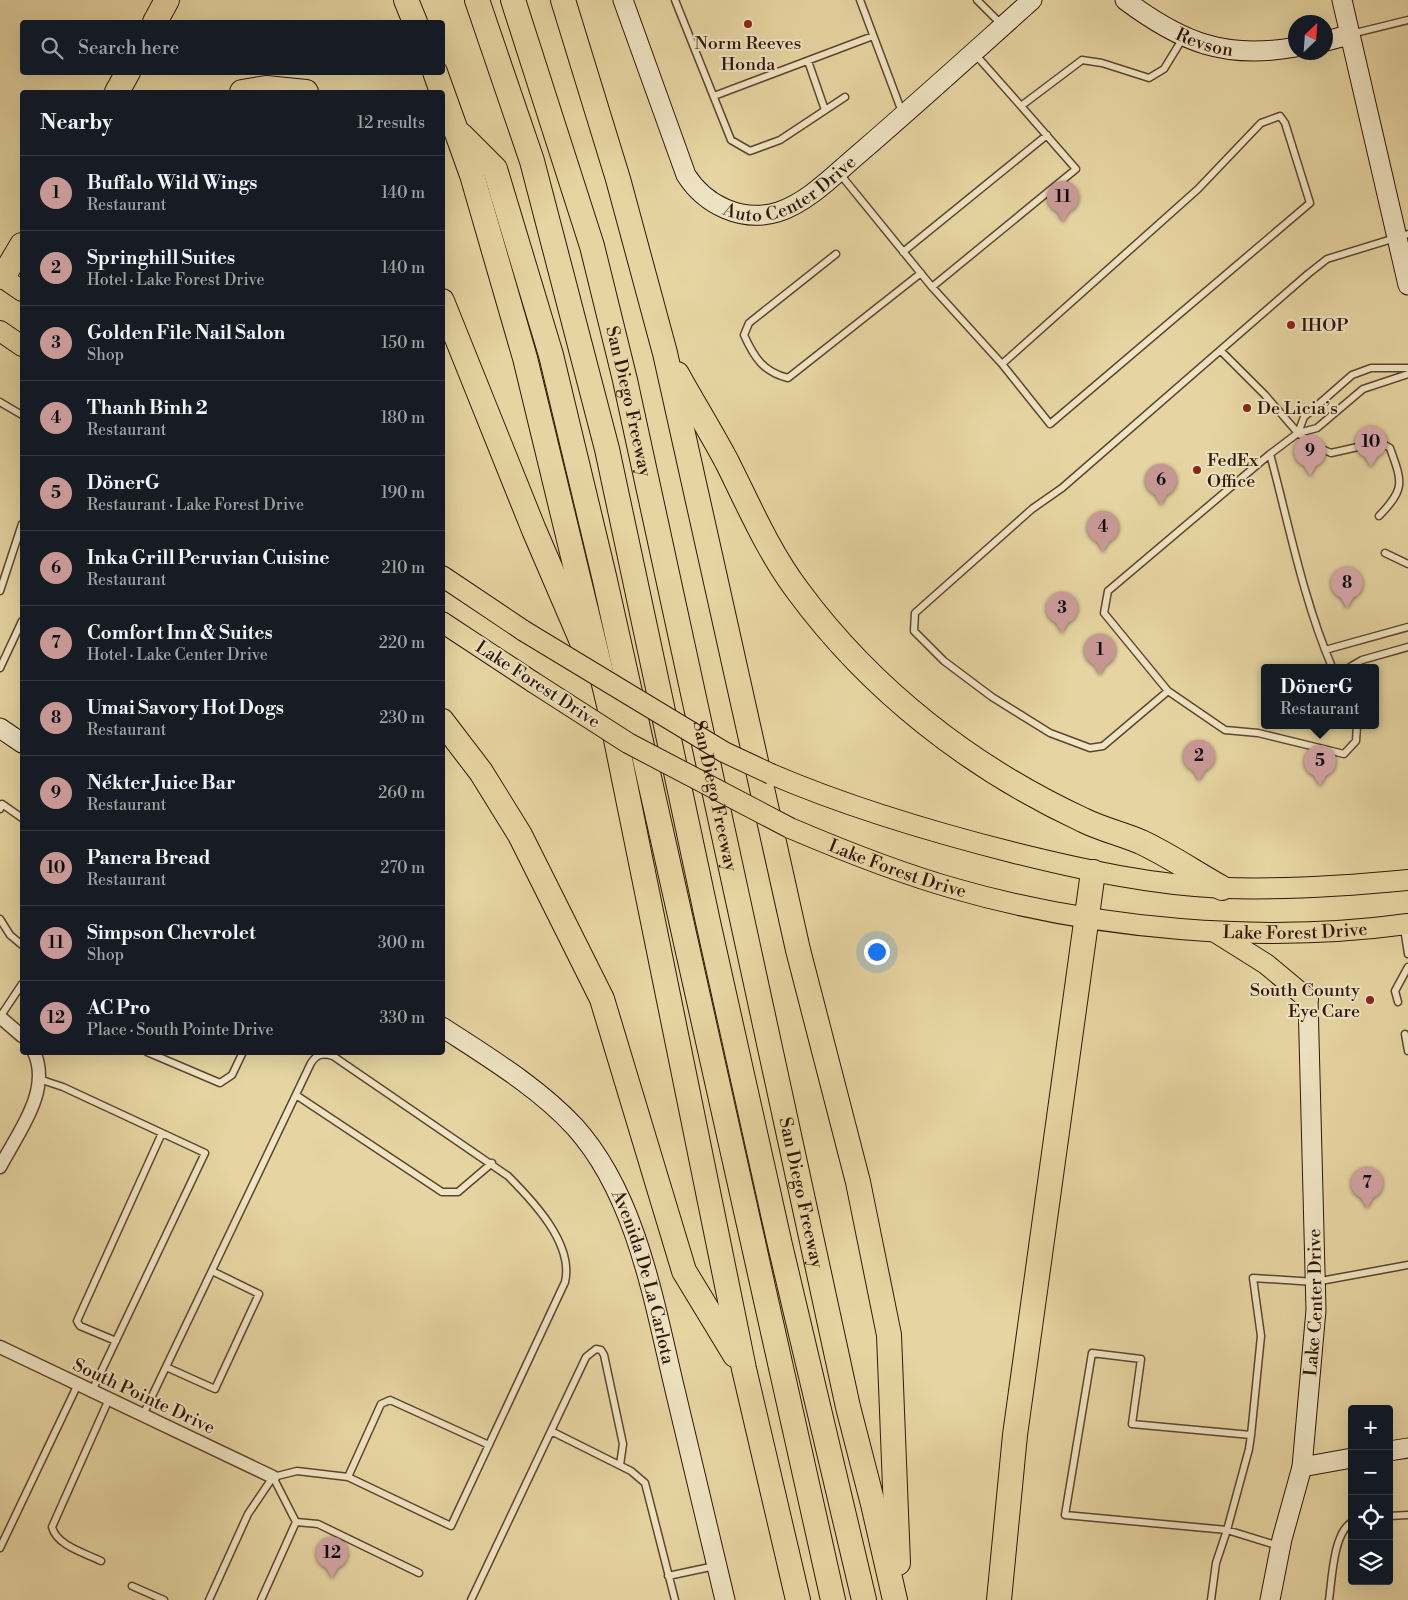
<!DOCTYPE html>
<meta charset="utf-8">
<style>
body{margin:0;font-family:"Libre Bodoni",serif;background:#20242c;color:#f1f3f6}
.controls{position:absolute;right:15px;bottom:15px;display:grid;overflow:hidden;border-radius:5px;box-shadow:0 5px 20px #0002}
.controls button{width:45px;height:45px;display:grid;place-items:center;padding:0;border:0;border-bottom:1px solid #363941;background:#171b24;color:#f1f3f6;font:25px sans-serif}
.compass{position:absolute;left:1288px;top:15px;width:45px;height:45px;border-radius:50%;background:#171b24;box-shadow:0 5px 20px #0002;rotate:25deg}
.you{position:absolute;left:876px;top:951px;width:18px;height:18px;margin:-12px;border:4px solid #fff;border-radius:50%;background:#1a73e8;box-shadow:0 0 0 8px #1a73e833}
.badge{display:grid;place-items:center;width:32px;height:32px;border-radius:50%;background:#c59692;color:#111;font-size:16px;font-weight:700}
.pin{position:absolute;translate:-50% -41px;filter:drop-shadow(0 1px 2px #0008)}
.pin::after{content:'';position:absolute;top:26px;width:18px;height:15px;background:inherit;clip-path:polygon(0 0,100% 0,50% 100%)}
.popup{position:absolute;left:1261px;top:664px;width:118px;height:65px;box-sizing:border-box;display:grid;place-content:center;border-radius:5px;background:#171b24;filter:drop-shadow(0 1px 4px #0005);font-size:16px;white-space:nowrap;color:#9ea1a6}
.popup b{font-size:19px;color:#f1f3f6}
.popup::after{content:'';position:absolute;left:50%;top:100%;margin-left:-10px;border:10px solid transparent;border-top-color:#171b24}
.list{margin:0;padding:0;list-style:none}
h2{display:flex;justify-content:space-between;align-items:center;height:65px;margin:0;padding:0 20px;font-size:21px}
h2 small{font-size:16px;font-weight:400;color:#9ea1a6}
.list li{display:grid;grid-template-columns:32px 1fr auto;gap:15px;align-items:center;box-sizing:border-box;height:75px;padding:0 20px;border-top:1px solid #363941}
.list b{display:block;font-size:19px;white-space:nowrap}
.list p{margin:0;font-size:16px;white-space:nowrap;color:#9ea1a6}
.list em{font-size:16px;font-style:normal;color:#9ea1a6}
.icon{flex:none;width:28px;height:28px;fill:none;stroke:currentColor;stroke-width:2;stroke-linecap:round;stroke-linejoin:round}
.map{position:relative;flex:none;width:1408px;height:1600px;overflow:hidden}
.search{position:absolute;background:#171b24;box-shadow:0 5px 20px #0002;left:20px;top:20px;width:425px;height:55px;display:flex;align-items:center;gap:12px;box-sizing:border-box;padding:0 18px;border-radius:5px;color:#9ea1a6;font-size:19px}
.panel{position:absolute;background:#171b24;box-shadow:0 5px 20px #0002;left:20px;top:90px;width:425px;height:965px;border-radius:5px}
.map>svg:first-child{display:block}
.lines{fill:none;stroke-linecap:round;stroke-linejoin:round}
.lane-casing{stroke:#5e462d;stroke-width:9}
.street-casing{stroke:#5e462d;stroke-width:15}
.secondary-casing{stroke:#311706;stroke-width:21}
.primary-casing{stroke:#311706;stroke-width:22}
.highway-casing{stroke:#311706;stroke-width:26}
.lane{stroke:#efe4c3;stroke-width:6}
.street{stroke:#efe4c3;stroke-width:12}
.secondary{stroke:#efe4c3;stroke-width:19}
.primary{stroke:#e6d5a2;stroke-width:20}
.highway{stroke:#e6d5a2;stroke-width:24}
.primary-bridge-casing{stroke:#311706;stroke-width:22;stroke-linecap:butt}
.primary-bridge{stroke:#e6d5a2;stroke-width:20}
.poi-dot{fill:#8f2418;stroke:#efe4c3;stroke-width:2}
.labels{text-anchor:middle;stroke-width:4;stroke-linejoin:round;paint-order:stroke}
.street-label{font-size:18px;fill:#311706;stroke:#efe4c3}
.poi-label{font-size:18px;fill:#311706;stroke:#efe4c3;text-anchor:start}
</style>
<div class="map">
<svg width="1408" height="1600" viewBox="0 0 1408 1600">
<rect width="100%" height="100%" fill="#e6d5a2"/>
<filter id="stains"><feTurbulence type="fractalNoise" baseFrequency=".004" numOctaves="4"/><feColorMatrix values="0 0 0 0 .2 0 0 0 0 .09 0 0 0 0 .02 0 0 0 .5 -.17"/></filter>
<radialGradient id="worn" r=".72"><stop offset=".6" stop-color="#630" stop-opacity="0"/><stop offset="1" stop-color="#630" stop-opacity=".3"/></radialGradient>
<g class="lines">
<g class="lane-casing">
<path id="lane" d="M675 0 731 140 750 151 780 140 845 97
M860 0 902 112
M977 0 1002 25
M1351 34 1408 20
M975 54 1021 106
M808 61 825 110
M714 96 873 36
M840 174 932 287 1002 364 1198 189 1261 123 1280 116 1285 123 1310 203 1050 424 1002 364
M1408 234 1327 259 1308 274 1062 488 1032 509 915 613 914 631 944 661 992 697 1050 733 1090 748 1103 746 1168 691 1104 613 1108 591 1270 454 1298 433 1317 428 1363 389 1408 374
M903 252 1047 135
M836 254 749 323 744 335C754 357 763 372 788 378L921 273
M932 287 1076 169 1021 106 1082 60 1102 63 1149 78 1164 69 1183 38
M1221 351 1265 395 1298 433 1315 446 1331 453 1380 442 1390 448C1402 482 1406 488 1379 516
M0 402 22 415
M1298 433 1304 417 1352 375 1371 368H1408
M1270 454C1289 525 1303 599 1332 667
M1385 553 1408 564
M0 591 22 524
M1325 650 1408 627
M1350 667 1362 660 1408 647
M0 668 22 621
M1168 691 1225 730 1258 733 1344 754 1356 741 1357 725
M0 809 2 804 22 818
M0 919 10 935 22 945
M1404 928 1408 954
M1398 1002 1395 991 1408 967
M0 1017 22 984
M1405 1034 1408 1051
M147 1052 220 1083 232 1075 243 1052
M39 1079 63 1087 205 1153 92 1391
M296 1095 442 1192H458L492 1163
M116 1341 80 1326 77 1321 162 1133
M166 1367 215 1389 259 1294 212 1271
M143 1415 311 1063C317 1054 322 1053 333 1056L508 1176C533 1201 574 1244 565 1282L451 1526 348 1477 297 1471 273 1477 248 1514 209 1600
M551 1431 631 1471 645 1483 675 1600
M1251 1435 1132 1424 1141 1359 1092 1353 1065 1515 1227 1530 1249 1449 1251 1435 1261 1336 1253 1278 1315 1282 1408 1265
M348 1477 381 1404 390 1400 489 1445
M1389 1516 1408 1515
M296 1522 318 1524 419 1573
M0 1548 78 1384
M101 1561C85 1553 57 1546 52 1527L109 1399
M668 1576 715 1566
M132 1586 164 1600
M261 1600 296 1522 273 1477
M471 1600 586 1357 596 1349 601 1350 604 1355 623 1444 620 1465
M1211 1600 1216 1563 1227 1530 1279 1546
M1329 1600C1332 1580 1333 1533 1352 1522"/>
</g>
<g class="street-casing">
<path id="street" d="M0 1017 22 1036
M0 1167C17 1134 52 1091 34 1052
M0 1347 273 1477"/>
</g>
<g class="secondary-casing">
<g id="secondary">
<path id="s1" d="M623 0 686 175C705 205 742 223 778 212 809 202 836 173 861 152 919 102 975 51 1032 0"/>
<path id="s2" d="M1125 0C1181 42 1225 60 1296 47"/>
<path d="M1342 0 1408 285"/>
<path d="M1326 41 1349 35"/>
<path d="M0 728 22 743"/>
<path id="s3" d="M442 1027C488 1057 538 1087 575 1127 637 1196 654 1303 675 1390 692 1460 708 1530 725 1600"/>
<path d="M1389 1451 1408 1448"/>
<path d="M1302 1467 1352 1458"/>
<path id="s4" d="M1270 1600 1282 1539 1302 1467 1316 1310 1308 999"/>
</g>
</g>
<g class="primary-casing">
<g id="primary">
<path d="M0 276 22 291"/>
<path d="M0 331 22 346"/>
<path d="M442 576 524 631"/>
<path d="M442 622 533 682"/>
<path d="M771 774C850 808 932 832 1015 853 1083 870 1153 885 1223 888 1285 890 1346 886 1408 880"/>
<path id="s5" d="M790 828C844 851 899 873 956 889 1095 929 1264 944 1408 924"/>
<path d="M1215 932 1266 964 1308 999"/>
</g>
</g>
<g class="highway-casing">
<g id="highway">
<path d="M406 0 415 22"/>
<path d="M477 0 532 161 607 449 708 922 780 1245 864 1600"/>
<path id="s6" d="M513 0 592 246 625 380 848 1407 873 1504 895 1600"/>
<path d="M563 0 618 179 665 353 798 950 858 1182 889 1335 898 1563"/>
<path d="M155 22 167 0"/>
<path d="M435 72 472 175 525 358 609 705 744 1369 798 1600"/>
<path d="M117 92 128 72"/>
<path d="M242 92 266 88 306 92"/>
<path d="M461 135 495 169 551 355 604 576 833 1600"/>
<path d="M3 277 22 245"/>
<path d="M442 301 534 530 583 644"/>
<path d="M677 374C693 403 711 432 727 462 749 506 768 551 798 591 871 690 971 768 1083 820 1101 829 1122 834 1141 842 1169 855 1195 873 1222 888"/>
<path d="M442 721 481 772 520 835 602 999 684 1271 735 1355"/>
<path d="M999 1600 1015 1435 1093 872"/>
</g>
</g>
<use href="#lane" class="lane"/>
<use href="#street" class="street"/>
<use href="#secondary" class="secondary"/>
<use href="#primary" class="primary"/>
<use href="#highway" class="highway"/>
<g class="primary-bridge-casing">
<path id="primary-bridge" d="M524 631 724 752 771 774
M533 682 628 743 790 828"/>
</g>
<use href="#primary-bridge" class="primary-bridge"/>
</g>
<g class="poi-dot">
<circle cx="748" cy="24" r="5"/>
<circle cx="1291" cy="325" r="5"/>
<circle cx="1247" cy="408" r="5"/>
<circle cx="1197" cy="470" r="5"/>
<circle cx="1370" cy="1000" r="5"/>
</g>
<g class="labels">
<g class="street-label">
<text dy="6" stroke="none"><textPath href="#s2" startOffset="91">Revson</textPath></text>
<text dy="6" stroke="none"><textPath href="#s1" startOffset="311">Auto Center Drive</textPath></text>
<text dy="6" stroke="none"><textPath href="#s6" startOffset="418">San Diego Freeway</textPath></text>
<text transform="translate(538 684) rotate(33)" y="6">Lake Forest Drive</text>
<text dy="6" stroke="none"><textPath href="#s6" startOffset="822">San Diego Freeway</textPath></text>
<text dy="6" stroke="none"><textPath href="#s5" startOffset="115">Lake Forest Drive</textPath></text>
<text dy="6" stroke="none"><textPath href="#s5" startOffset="520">Lake Forest Drive</textPath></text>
<text dy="6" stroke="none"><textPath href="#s6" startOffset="1228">San Diego Freeway</textPath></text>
<text dy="6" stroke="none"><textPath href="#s3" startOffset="334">Avenida De La Carlota</textPath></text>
<text dy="6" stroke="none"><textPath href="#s4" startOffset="302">Lake Center Drive</textPath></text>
<text transform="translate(144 1396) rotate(25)" y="6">South Pointe Drive</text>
</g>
<g class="poi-label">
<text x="748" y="49" text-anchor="middle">Norm Reeves<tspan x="748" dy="21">Honda</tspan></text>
<text x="1301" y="331">IHOP</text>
<text x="1257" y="414">De Licia’s</text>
<text x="1207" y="466">FedEx<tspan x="1207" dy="21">Office</tspan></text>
<text x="1360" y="996" text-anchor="end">South County<tspan x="1360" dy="21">Eye Care</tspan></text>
</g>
</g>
<rect width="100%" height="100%" filter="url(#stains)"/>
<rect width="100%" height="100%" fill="url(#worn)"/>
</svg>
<div class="controls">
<button>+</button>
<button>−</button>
<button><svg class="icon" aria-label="locate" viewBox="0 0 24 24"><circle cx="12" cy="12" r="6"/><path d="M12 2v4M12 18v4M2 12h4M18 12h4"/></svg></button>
<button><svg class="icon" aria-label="layers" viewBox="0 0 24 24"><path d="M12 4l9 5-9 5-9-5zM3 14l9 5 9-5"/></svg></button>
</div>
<svg class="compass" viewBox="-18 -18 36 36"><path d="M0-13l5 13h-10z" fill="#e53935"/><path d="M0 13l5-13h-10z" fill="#9ea1a6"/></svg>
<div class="you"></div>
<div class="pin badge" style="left:1100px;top:675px">1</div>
<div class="pin badge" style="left:1199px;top:781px">2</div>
<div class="pin badge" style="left:1062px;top:633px">3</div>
<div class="pin badge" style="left:1103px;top:552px">4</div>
<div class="pin badge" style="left:1320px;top:786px">5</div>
<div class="popup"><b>DönerG</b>Restaurant</div>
<div class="pin badge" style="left:1161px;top:505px">6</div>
<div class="pin badge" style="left:1367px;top:1208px">7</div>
<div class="pin badge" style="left:1347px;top:608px">8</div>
<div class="pin badge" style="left:1310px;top:476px">9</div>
<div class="pin badge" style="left:1371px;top:467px">10</div>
<div class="pin badge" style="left:1063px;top:222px">11</div>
<div class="pin badge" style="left:332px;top:1578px">12</div>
<div class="search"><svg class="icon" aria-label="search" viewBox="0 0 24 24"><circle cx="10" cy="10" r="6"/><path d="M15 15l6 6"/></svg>Search here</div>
<section class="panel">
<h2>Nearby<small>12 results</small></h2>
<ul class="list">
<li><span class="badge">1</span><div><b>Buffalo Wild Wings</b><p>Restaurant</p></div><em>140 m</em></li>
<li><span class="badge">2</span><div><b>Springhill Suites</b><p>Hotel · Lake Forest Drive</p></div><em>140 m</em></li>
<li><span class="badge">3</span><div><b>Golden File Nail Salon</b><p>Shop</p></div><em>150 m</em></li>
<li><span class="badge">4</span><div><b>Thanh Binh 2</b><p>Restaurant</p></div><em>180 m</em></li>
<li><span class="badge">5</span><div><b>DönerG</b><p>Restaurant · Lake Forest Drive</p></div><em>190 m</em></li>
<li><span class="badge">6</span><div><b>Inka Grill Peruvian Cuisine</b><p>Restaurant</p></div><em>210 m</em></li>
<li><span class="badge">7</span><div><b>Comfort Inn &amp; Suites</b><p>Hotel · Lake Center Drive</p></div><em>220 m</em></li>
<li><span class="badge">8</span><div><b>Umai Savory Hot Dogs</b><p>Restaurant</p></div><em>230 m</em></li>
<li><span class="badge">9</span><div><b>Nékter Juice Bar</b><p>Restaurant</p></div><em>260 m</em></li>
<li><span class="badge">10</span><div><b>Panera Bread</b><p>Restaurant</p></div><em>270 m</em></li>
<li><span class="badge">11</span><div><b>Simpson Chevrolet</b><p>Shop</p></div><em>300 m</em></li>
<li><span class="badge">12</span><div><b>AC Pro</b><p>Place · South Pointe Drive</p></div><em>330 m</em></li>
</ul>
</section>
</div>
